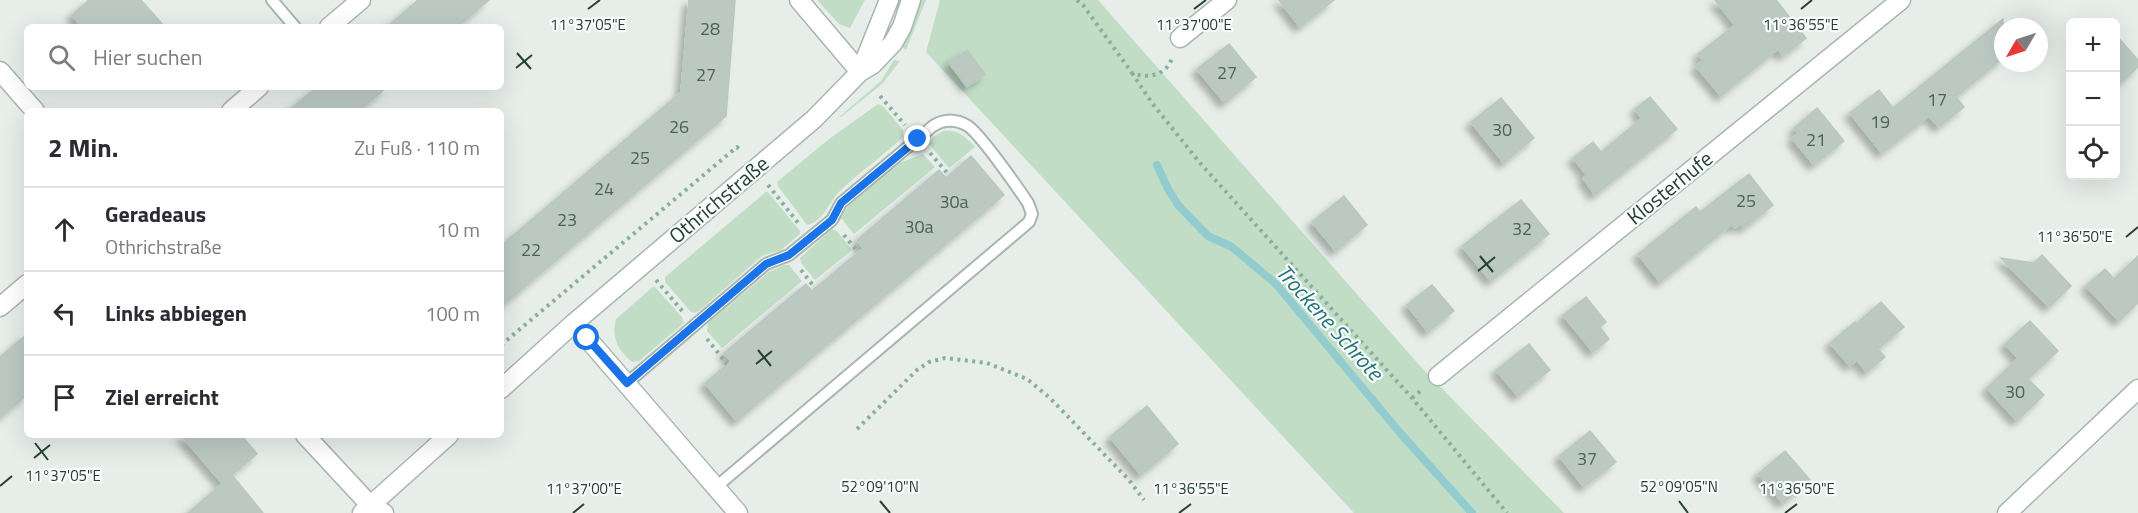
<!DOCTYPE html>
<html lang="de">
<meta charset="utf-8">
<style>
body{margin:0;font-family:"Titillium Web",sans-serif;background:#f2f2f3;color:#2b2b33}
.controls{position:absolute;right:18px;top:18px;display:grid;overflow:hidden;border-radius:9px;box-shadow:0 6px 24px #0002}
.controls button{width:54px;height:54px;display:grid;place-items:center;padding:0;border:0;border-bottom:2px solid #e1e1e2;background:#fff;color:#2b2b33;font:30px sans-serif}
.compass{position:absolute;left:1994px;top:18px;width:54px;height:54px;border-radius:50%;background:#fff;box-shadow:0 6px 24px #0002;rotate:231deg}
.stop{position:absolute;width:18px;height:18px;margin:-14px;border:4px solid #1a73e8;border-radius:50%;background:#fff}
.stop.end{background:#1a73e8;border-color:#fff;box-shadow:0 2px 6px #0008}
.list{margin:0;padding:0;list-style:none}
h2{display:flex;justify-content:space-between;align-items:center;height:78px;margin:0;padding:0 24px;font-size:26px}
h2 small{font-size:20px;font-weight:400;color:#7c7c81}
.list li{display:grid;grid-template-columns:39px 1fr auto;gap:18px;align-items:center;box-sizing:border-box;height:84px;padding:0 24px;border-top:2px solid #e1e1e2}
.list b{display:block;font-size:22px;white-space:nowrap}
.list p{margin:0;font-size:20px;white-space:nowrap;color:#7c7c81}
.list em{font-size:20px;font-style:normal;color:#7c7c81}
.icon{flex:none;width:33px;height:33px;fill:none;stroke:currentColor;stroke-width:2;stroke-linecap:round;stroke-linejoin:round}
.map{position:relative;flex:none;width:2138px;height:513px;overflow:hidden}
.search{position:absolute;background:#fff;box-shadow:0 6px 24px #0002;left:24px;top:24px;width:480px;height:66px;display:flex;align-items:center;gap:15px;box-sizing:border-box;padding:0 21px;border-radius:9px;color:#7c7c81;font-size:22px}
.panel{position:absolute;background:#fff;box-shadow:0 6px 24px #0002;left:24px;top:108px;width:480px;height:330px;border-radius:9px}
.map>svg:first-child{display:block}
.green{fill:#c1ddc6}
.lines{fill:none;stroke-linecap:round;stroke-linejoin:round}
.stream{stroke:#93cccf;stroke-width:8}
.building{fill:#bcc9c3;stroke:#b9c8c0;stroke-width:1.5;filter:url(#shadow)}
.service-casing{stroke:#a9b6b0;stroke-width:14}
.minor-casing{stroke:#a9b6b0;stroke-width:21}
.path{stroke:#89af9f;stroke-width:4;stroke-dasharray:3 4.5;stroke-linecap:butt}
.service{stroke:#fff;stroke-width:10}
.minor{stroke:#fff;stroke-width:18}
.route{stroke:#1a73e8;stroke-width:8}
.ticks{fill:none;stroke:#264036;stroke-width:2}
.labels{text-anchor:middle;stroke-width:4.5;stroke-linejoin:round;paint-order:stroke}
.number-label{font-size:18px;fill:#4c6259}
.street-label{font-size:21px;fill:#264036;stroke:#f7fbf9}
.water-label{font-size:22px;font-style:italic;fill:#247378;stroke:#f7fbf9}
.ticks-label{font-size:15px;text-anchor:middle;fill:#264036;stroke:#f7fbf9;stroke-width:4.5;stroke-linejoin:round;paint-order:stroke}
</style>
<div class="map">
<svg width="2138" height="513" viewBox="0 0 2138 513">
<defs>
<filter id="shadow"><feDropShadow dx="-5.5" dy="5.5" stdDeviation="3" flood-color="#0004"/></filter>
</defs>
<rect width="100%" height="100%" fill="#e7eeea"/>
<path class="green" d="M817 0H865L850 28 839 24Z
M921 0H926L906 50 901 46Z
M940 0H1098L1421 367 1564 513H1354L926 52Z
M894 60 900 61 882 84 841 117H839L881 81Z
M878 104 883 106 903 130V137C883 156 859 172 839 192 828 203 824 221 807 225L778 186 777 182 829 139Z
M943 131C958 129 966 137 975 147L949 168 929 144 933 137Z
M923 154 935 167 854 234 841 218 850 203 897 164Z
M767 191 800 231V234L781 250 762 256 699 311 694 313 690 311 665 282V277Z
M832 229 837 231 852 250 815 280 801 263 800 258Z
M784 265H789L802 281 722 348 707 331 708 323 769 272Z
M654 286 682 317 684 323 639 361 632 362C618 350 611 338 616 319Z"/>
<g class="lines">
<path class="stream" d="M1157 165 1168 189 1178 205 1208 236 1232 247 1276 284 1401 434 1472 513"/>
</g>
<path class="building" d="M89 0H141L165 27H82L72 15Z
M418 0H489L457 27H387Z
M689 0H735L726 116 501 307V246L681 92Z
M1279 0H1334L1300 27Z
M1715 0H1776L1806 38 1783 56 1778 49 1721 96 1696 66 1703 60 1698 54 1735 25Z
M2003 19V58L1956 97 1964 107 1939 127 1929 116 1882 153 1850 113 1879 90 1893 108Z
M2115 34 2138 60V67L2115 87Z
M1229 44 1256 77 1225 103 1197 69Z
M967 50 985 74 967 87 949 63Z
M317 87H387L359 111H288Z
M1650 97 1677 129 1595 195 1583 178 1587 175 1573 158 1593 142 1601 152 1642 118 1635 109Z
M1501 98 1534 138 1504 163 1471 122Z
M1817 108 1844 141 1814 165 1792 138 1798 133 1794 128Z
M971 156 1004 195 737 421 705 383 731 361 724 353 806 284 812 291 863 248 857 240 939 170 946 178Z
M1749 174 1773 205 1744 228 1740 224 1735 228 1732 224 1660 282 1638 254 1696 207 1700 212Z
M1344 196 1367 225 1336 251 1312 222Z
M1521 200 1549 234 1491 281 1462 246Z
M2042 255 2071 286 2049 307 2001 258 2034 263Z
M2138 256V303L2119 321 2086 286 2105 269 2114 279Z
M1432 285 1454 311 1428 332 1407 305Z
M1586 297 1606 322 1600 327 1609 339 1593 352 1563 315Z
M1881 302 1904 327 1878 349 1885 357 1867 372 1857 360 1850 366 1830 343 1855 322 1857 323Z
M2030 321 2058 351 2028 379 2044 395 2017 421 1987 388 2018 358 2005 344Z
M27 334V395L0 418V357Z
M1529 344 1550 370 1518 396 1496 370Z
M1147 406 1178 444 1141 475 1110 437Z
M1590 431 1616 462 1584 487 1559 456Z
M181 435H241L257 454 232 475 263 513H188L226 480 222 483Z
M1785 451 1810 480 1783 503 1758 474Z"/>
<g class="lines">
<g class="service-casing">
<path id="service" d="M272 0 295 27
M627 383 766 264 789 255 832 220 841 203 933 126C944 119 956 119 968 126 981 135 1018 188 1028 203L1032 214 1029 222 716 487"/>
</g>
<g class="minor-casing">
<path id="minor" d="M799 0 860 72
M329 27 361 0
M1180 38 1227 0
M0 71 35 111
M860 72 889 0
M231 111 259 87
M0 307 27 284
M574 323 738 513
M1438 376 1901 0
M501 389 574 323 814 119 860 72 872 65 893 43 902 27 911 0
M305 435 370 505 384 513
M362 513 449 435
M2007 513 2138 389"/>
</g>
<path class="path" d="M1077 0 1083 5 1132 73C1147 79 1166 76 1172 58
M1132 73 1152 103 1200 163 1412 398 1507 513
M880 96 905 125
M930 153 949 175
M768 185 799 224
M844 235 858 252
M801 270 815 288
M656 280 684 313
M707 339 727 364
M501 345 737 147 741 151
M1412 398 1423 389
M857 429 917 370 929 362 945 358 987 363 1027 379 1050 398 1129 480 1144 500"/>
<use href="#service" class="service"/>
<use href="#minor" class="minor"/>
</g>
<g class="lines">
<path class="route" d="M587 338 627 383 766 264 789 255 832 220 841 203 918 139"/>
</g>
<path class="ticks" d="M588 9 600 0M1194 9 1206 0M1801 9 1812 0M517 53 531 69M516 68 532 55M2126 237 2138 227M1480 256 1493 272M1478 271 1495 257M758 350 771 366M756 364 772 351M35 443 48 460M34 458 50 445M0 486 12 476M880 501 890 513M1679 501 1688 513M573 513 584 504M1179 513 1191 504M1785 513 1797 504"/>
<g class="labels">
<g class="number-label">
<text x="710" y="35">28</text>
<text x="1227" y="79">27</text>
<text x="706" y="81">27</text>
<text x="1937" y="106">17</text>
<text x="1880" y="128">19</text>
<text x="679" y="133">26</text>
<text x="1502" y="136">30</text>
<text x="1816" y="146">21</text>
<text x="640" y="164">25</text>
<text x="604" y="195">24</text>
<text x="1746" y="207">25</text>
<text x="954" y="208">30a</text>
<text x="567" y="226">23</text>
<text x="919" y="233">30a</text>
<text x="1522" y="235">32</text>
<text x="531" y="256">22</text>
<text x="2015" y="398">30</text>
<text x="1587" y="465">37</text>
</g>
<g class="street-label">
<text transform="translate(1670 188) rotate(-39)" y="7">Klosterhufe</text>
<text transform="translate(719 200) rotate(-40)" y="7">Othrichstraße</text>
</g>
<g class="water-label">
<text transform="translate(1330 322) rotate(48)" y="8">Trockene Schrote</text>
</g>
</g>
<g class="ticks-label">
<text x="588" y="30">11°37'05"E</text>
<text x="1194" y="30">11°37'00"E</text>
<text x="1801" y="30">11°36'55"E</text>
<text x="2075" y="242">11°36'50"E</text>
<text x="63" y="481">11°37'05"E</text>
<text x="880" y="492">52°09'10"N</text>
<text x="1679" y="492">52°09'05"N</text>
<text x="584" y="494">11°37'00"E</text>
<text x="1191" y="494">11°36'55"E</text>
<text x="1797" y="494">11°36'50"E</text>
</g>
</svg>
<div class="controls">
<button>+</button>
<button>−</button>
<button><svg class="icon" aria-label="locate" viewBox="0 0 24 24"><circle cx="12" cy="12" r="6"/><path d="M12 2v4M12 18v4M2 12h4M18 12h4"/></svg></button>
</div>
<svg class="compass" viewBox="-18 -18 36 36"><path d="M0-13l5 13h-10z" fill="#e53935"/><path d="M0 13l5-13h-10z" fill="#7c7c81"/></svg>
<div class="stop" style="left:587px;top:338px"></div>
<div class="stop end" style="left:918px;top:139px"></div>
<div class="search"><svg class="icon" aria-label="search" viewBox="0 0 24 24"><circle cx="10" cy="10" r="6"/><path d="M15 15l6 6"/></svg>Hier suchen</div>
<section class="panel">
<h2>2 Min.<small>Zu Fuß · 110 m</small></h2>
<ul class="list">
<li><svg class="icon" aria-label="ahead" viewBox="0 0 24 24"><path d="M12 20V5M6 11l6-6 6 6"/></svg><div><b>Geradeaus</b><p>Othrichstraße</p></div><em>10 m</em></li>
<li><svg class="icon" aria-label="left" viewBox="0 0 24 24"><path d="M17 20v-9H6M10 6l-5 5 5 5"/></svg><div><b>Links abbiegen</b></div><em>100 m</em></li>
<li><svg class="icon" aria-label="arrive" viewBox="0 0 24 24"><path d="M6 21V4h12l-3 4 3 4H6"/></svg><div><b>Ziel erreicht</b></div></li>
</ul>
</section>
</div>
